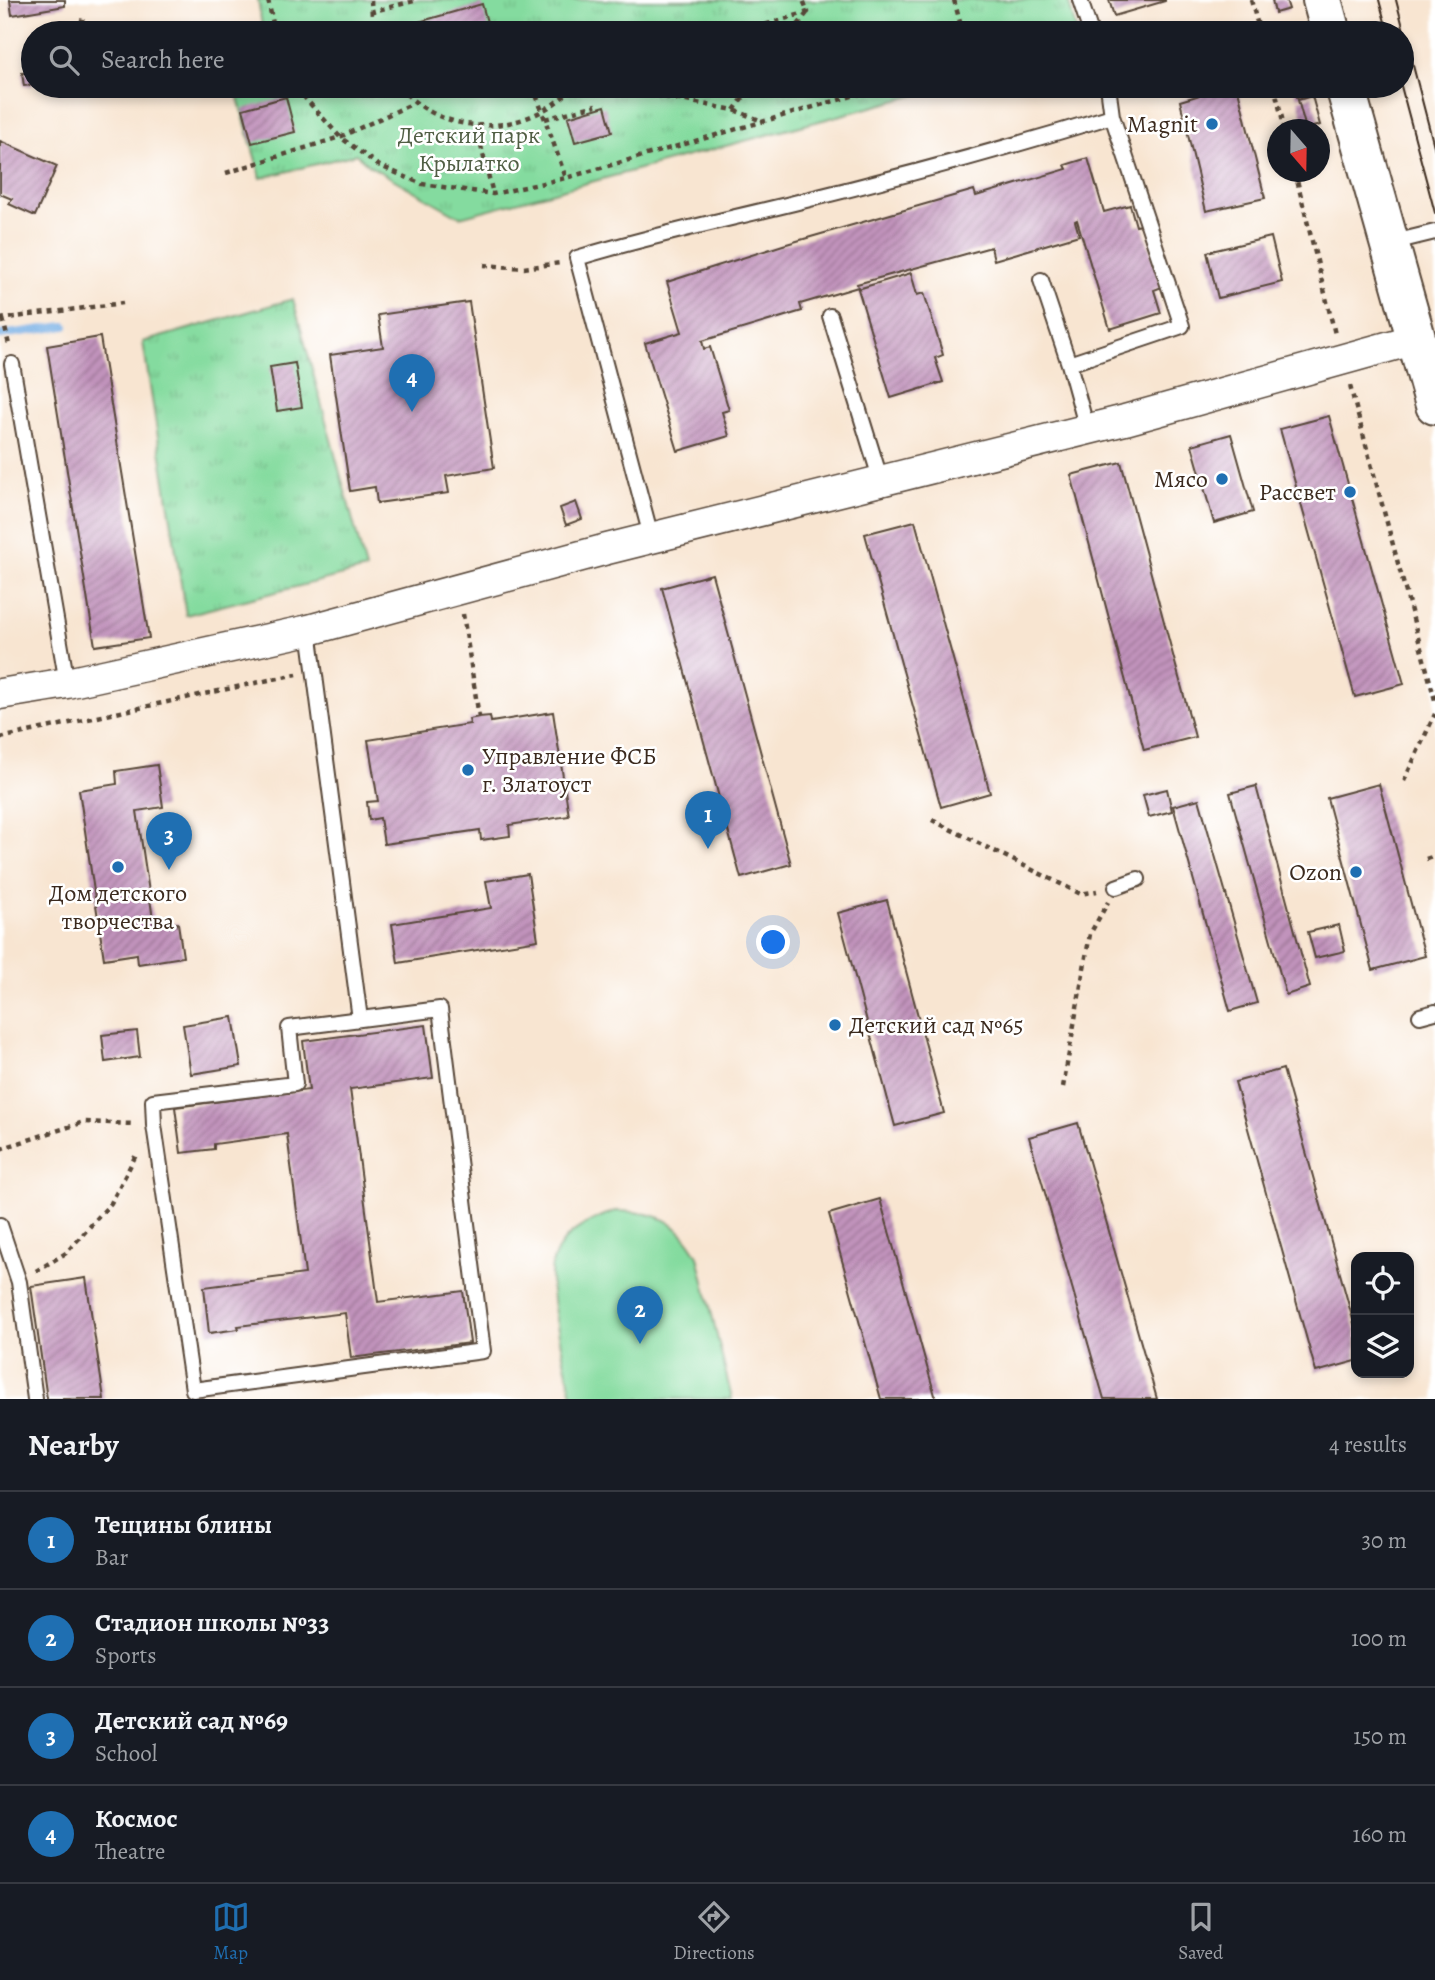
<!DOCTYPE html>
<meta charset="utf-8">
<style>
body{margin:0;font-family:Alegreya,serif;background:#242831;color:#f1f3f6}
.controls{position:absolute;right:21px;bottom:21px;display:grid;overflow:hidden;border-radius:14px;box-shadow:0 4px 10px #0003}
.controls button{width:63px;height:63px;display:grid;place-items:center;padding:0;border:0;border-bottom:2px solid #363941;background:#171b24;color:#f1f3f6;font:35px sans-serif}
.compass{position:absolute;left:1267px;top:119px;width:63px;height:63px;border-radius:50%;background:#171b24;box-shadow:0 4px 10px #0003;rotate:160deg}
.you{position:absolute;left:774px;top:943px;width:24px;height:24px;margin:-18px;border:5px solid #fff;border-radius:50%;background:#1a73e8;box-shadow:0 0 0 10px #1a73e833}
.badge{display:grid;place-items:center;width:46px;height:46px;border-radius:50%;background:#1f6fb2;color:#fff;font-size:23px;font-weight:700}
.pin{position:absolute;translate:-50% -58px;filter:drop-shadow(0 2px 4px #0008)}
.pin::after{content:'';position:absolute;top:37px;width:24px;height:21px;background:inherit;clip-path:polygon(0 0,100% 0,50% 100%)}
.list{margin:0;padding:0;list-style:none}
h2{display:flex;justify-content:space-between;align-items:center;height:91px;margin:0;padding:0 28px;font-size:30px}
h2 small{font-size:23px;font-weight:400;color:#9ea1a6}
.list li{display:grid;grid-template-columns:46px 1fr auto;gap:21px;align-items:center;box-sizing:border-box;height:98px;padding:0 28px;border-top:2px solid #363941}
.list b{display:block;font-size:26px;white-space:nowrap}
.list p{margin:0;font-size:23px;white-space:nowrap;color:#9ea1a6}
.list em{font-size:23px;font-style:normal;color:#9ea1a6}
.icon{flex:none;width:38px;height:38px;fill:none;stroke:currentColor;stroke-width:2;stroke-linecap:round;stroke-linejoin:round}
.map{position:relative;flex:none;width:1435px;height:1399px;overflow:hidden}
.search{position:absolute;background:#171b24;box-shadow:0 4px 10px #0003;left:21px;right:21px;top:21px;height:77px;display:flex;align-items:center;gap:18px;box-sizing:border-box;padding:0 24px;border-radius:38px;color:#9ea1a6;font-size:26px}
.sheet{height:483px;background:#171b24}
nav{display:flex;justify-content:space-around;align-items:center;box-sizing:border-box;height:98px;border-top:2px solid #363941;background:#171b24;font-size:19px;color:#9ea1a6}
nav a{display:grid;justify-items:center;gap:4px}
nav .on{color:#1f6fb2}
.map>svg:first-child{display:block}
.park{fill:url(#park-tufts);stroke:#60825e;stroke-width:2}
.pitch{fill:#84db9f;stroke:#60825e;stroke-width:2}
.lines{fill:none;stroke-linecap:round;stroke-linejoin:round}
.stream{stroke:#74aee4;stroke-width:8}
.building{fill:url(#building-hatch)}
.lane-casing{stroke:#574639;stroke-width:18}
.street-casing{stroke:#574639;stroke-width:33}
.secondary-casing{stroke:#574639;stroke-width:42}
.path{stroke:#574639;stroke-width:4.5;stroke-dasharray:5 5;stroke-linecap:butt}
.lane{stroke:#fff;stroke-width:14}
.street{stroke:#fff;stroke-width:30}
.secondary{stroke:#fff;stroke-width:38}
.tram{stroke:#3b2a1e;stroke-width:2}
.poi-dot{fill:#1f6fb2;stroke:#fff;stroke-width:2.5}
.labels{text-anchor:middle;stroke-width:5;stroke-linejoin:round;paint-order:stroke}
.poi-label{font-size:24px;fill:#3b2a1e;stroke:#fff;text-anchor:end}
.park-label{font-size:24px;fill:#515f45;stroke:#fff}
</style>
<div class="map">
<svg width="1435" height="1399" viewBox="0 0 1435 1399">
<defs>
<pattern id="park-tufts" width="24" height="20" patternUnits="userSpaceOnUse" patternTransform="scale(1.75)"><rect width="24" height="20" fill="#84db9f"/><path d="M3 7l-1-3M5 7V3M7 7l1-3M15 17l-1-3M17 17v-4M19 17l1-3" fill="none" stroke="#73bc88"/></pattern>
<pattern id="building-hatch" width="6" height="6" patternUnits="userSpaceOnUse" patternTransform="scale(1.75)"><rect width="6" height="6" fill="#c193bc"/><path d="M-1 1l2-2M0 6l6-6M5 7l2-2" fill="none" stroke="#9e7898"/></pattern>
</defs>
<rect width="100%" height="100%" fill="#fff"/>
<filter id="ink" filterUnits="userSpaceOnUse"><feTurbulence type="fractalNoise" baseFrequency=".0143" numOctaves="2"/><feDisplacementMap in="SourceGraphic" scale="14" xChannelSelector="R" yChannelSelector="G"/><feConvolveMatrix kernelMatrix="1 2 1 2 8 2 1 2 1" color-interpolation-filters="sRGB"/></filter>
<filter id="wash" filterUnits="userSpaceOnUse"><feTurbulence type="fractalNoise" baseFrequency=".00686" numOctaves="4" result="noise"/><feDisplacementMap in="SourceGraphic" scale="28" xChannelSelector="R" yChannelSelector="G"/><feGaussianBlur stdDeviation="1.57" result="paint"/><feColorMatrix in="noise" values="0 0 0 0 0 0 0 0 0 0 0 0 0 0 0 0 0 1.4 0 .05"/><feComposite in="paint" operator="in"/></filter>
<g filter="url(#wash)">
<rect width="100%" height="100%" fill="#f8e5d1"/>
<path class="park" d="M258 0H1068L1077 33H263Z
M270 86H950L460 217 370 166 356 154 261 178 238 98 271 92Z
M293 299 366 569 186 615 143 342Z"/>
<path class="pitch" d="M615 1211C657 1212 676 1218 698 1256L732 1399H573C567 1371 546 1288 552 1265 559 1234 588 1221 615 1211Z"/>
<g class="lines">
<path class="stream" d="M0 335 65 326"/>
</g>
<g id="blocks">
<path class="building" d="M10 0H65V6L12 15Z
M1109 0H1165V1L1114 16Z
M1272 0H1286L1289 9 1275 13Z
M482 4 490 33H403L401 27Z
M33 72V85L24 86 22 73Z
M1230 86H1237L1265 198 1206 211 1180 101Z
M1294 86H1309L1311 93 1297 97Z
M1312 96 1320 125 1306 129 1298 100Z
M286 97 295 132 252 143 243 109Z
M605 106 612 132 575 142 568 117Z
M0 141 57 166 35 216 9 204 12 199 0 194Z
M1088 158 1104 212 1130 205 1136 226 1142 225 1162 287 1154 290 1161 313 1110 329 1077 220 1075 221 1079 235 994 260 991 247 857 284 858 287 800 304 802 311 702 341 704 349 710 347 729 410 722 412 729 436 678 451 645 343 682 332 667 282 783 245 974 190 976 196 1067 169 1065 165Z
M1271 237 1282 282 1218 298 1207 252Z
M911 273 917 295 924 293 943 355 935 358 943 382 891 398 858 289Z
M469 302 494 468 446 476 449 493 377 503 375 487 350 491 330 355 383 347 378 315Z
M100 337 149 638 95 646 47 346Z
M295 363 302 407 277 411 270 367Z
M1329 416 1404 684 1355 697 1280 429Z
M1231 434 1253 512 1214 523 1192 445Z
M1121 462 1195 737 1144 750 1071 475Z
M576 502 582 519 566 525 560 508Z
M915 521 990 793 941 807 865 534Z
M712 574 791 864 741 878 662 588Z
M553 712 569 816 509 825 510 836 481 840 480 830 384 844 380 818 369 820 367 802 378 801 368 740 470 724 469 719 479 717 490 716 491 722Z
M157 765 163 807 137 811 154 926 178 923 183 957 138 964 137 954 104 959 79 790 117 784 116 771Z
M1379 784 1425 956 1373 970 1327 798Z
M1256 786 1310 987 1286 995 1230 793Z
M1167 789 1172 811 1149 817 1143 795Z
M1199 799 1257 1003 1230 1011 1173 806Z
M528 874 538 940 398 963 392 924 491 908 486 881Z
M887 900 944 1113 895 1126 838 913Z
M1339 925 1345 951 1315 958 1308 932Z
M233 1017 241 1066 191 1074 183 1025Z
M426 1025 433 1078 350 1089 378 1302 463 1291 470 1343 351 1358 345 1313 238 1326 239 1329 209 1333 204 1287 305 1274 287 1134 214 1144V1149L181 1153 175 1107 309 1090 303 1041Z
M137 1031 140 1057 105 1062 102 1035Z
M1283 1069 1356 1331V1361L1316 1372 1235 1082Z
M1078 1123 1157 1399H1104L1029 1137Z
M880 1199 936 1399H881L829 1214Z
M86 1278 104 1399H47L31 1286Z"/>
</g>
</g>
<g filter="url(#ink)">
<use href="#blocks" fill-opacity="0" stroke="#574639" stroke-width="2"/>
<g class="lines">
<g class="lane-casing">
<path id="lane" d="M1080 0 1091 33
M1108 86 1112 116
M1390 243 1435 232
M1041 280 1069 364
M830 316 881 481
M12 364 67 683
M652 540 577 258C649 236 721 221 794 203 901 177 1007 148 1112 116L1182 326 1069 364 1087 429
M309 630 360 1019
M1116 887 1138 879
M440 1009 483 1351 193 1390 154 1125 153 1101 295 1084 289 1028Z
M1420 1016 1435 1012
M0 1225 19 1282 35 1399"/>
</g>
<g class="street-casing">
<path id="street" d="M0 694 67 683 309 630 607 549 1125 420 1416 339"/>
</g>
<g class="secondary-casing">
<path id="secondary" d="M1322 0 1331 33
M1345 86 1435 405"/>
</g>
<path class="path" d="M268 0 275 33
M371 0 373 33
M954 0 963 33
M1251 0 1260 33
M370 12 418 0
M78 33 84 14
M737 33 808 12 803 0
M792 33 807 13
M300 86 305 98 340 137 378 165 422 184 493 194 566 178 887 86
M399 86C444 140 528 137 574 86
M533 86 566 178
M607 86 734 110 762 121
M994 86 997 95
M1274 86 1285 130
M734 110 752 86
M545 119 596 105
M476 126 493 194
M1295 172 1335 334
M226 173 340 137 416 102
M484 265 524 268 560 263
M0 319 123 303
M3 319 9 345
M1350 386 1435 700
M463 614 479 717
M0 738 297 674
M1404 781 1435 714
M932 820 1081 894 1097 891
M1426 859 1435 856
M1063 1087 1090 934 1108 902
M0 1149 84 1122 135 1124
M36 1271 66 1253 111 1203 137 1153"/>
<use href="#lane" class="lane"/>
<use href="#street" class="street"/>
<use href="#secondary" class="secondary"/>
<path class="tram" d="M1379 0 1388 33
M1396 0 1435 150
M1401 86 1435 213"/>
</g>
</g>
<g class="poi-dot">
<circle cx="1212" cy="124" r="7"/>
<circle cx="1222" cy="479" r="7"/>
<circle cx="1350" cy="492" r="7"/>
<circle cx="468" cy="770" r="7"/>
<circle cx="118" cy="867" r="7"/>
<circle cx="1356" cy="872" r="7"/>
<circle cx="835" cy="1025" r="7"/>
</g>
<g class="labels">
<g class="poi-label">
<text x="1198" y="132">Magnit</text>
<text x="1208" y="487">Мясо</text>
<text x="1336" y="500">Рассвет</text>
<text x="482" y="764" text-anchor="start">Управление ФСБ<tspan x="482" dy="28">г. Златоуст</tspan></text>
<text x="1342" y="880">Ozon</text>
<text x="118" y="901" text-anchor="middle">Дом детского<tspan x="118" dy="28">творчества</tspan></text>
<text x="849" y="1033" text-anchor="start">Детский сад №65</text>
</g>
<g class="park-label">
<text x="469" y="143">Детский парк<tspan x="469" dy="28">Крылатко</tspan></text>
</g>
</g>
</svg>
<div class="controls">
<button><svg class="icon" aria-label="locate" viewBox="0 0 24 24"><circle cx="12" cy="12" r="6"/><path d="M12 2v4M12 18v4M2 12h4M18 12h4"/></svg></button>
<button><svg class="icon" aria-label="layers" viewBox="0 0 24 24"><path d="M12 4l9 5-9 5-9-5zM3 14l9 5 9-5"/></svg></button>
</div>
<svg class="compass" viewBox="-18 -18 36 36"><path d="M0-13l5 13h-10z" fill="#e53935"/><path d="M0 13l5-13h-10z" fill="#9ea1a6"/></svg>
<div class="you"></div>
<div class="pin badge" style="left:708px;top:849px">1</div>
<div class="pin badge" style="left:640px;top:1344px">2</div>
<div class="pin badge" style="left:169px;top:870px">3</div>
<div class="pin badge" style="left:412px;top:412px">4</div>
<div class="search"><svg class="icon" aria-label="search" viewBox="0 0 24 24"><circle cx="10" cy="10" r="6"/><path d="M15 15l6 6"/></svg>Search here</div>
</div>
<section class="sheet">
<h2>Nearby<small>4 results</small></h2>
<ul class="list">
<li><span class="badge">1</span><div><b>Тещины блины</b><p>Bar</p></div><em>30 m</em></li>
<li><span class="badge">2</span><div><b>Стадион школы №33</b><p>Sports</p></div><em>100 m</em></li>
<li><span class="badge">3</span><div><b>Детский сад №69</b><p>School</p></div><em>150 m</em></li>
<li><span class="badge">4</span><div><b>Космос</b><p>Theatre</p></div><em>160 m</em></li>
</ul>
</section>
<nav>
<a class="on"><svg class="icon" aria-label="map" viewBox="0 0 24 24"><path d="M3 6l6-2 6 2 6-2v14l-6 2-6-2-6 2zM9 4v14M15 6v14"/></svg>Map</a>
<a><svg class="icon" aria-label="directions" viewBox="0 0 24 24"><path d="M12 3l9 9-9 9-9-9zM9 14v-3h6M13 9l2 2-2 2"/></svg>Directions</a>
<a><svg class="icon" aria-label="saved" viewBox="0 0 24 24"><path d="M7 4h10v16l-5-4-5 4z"/></svg>Saved</a>
</nav>
